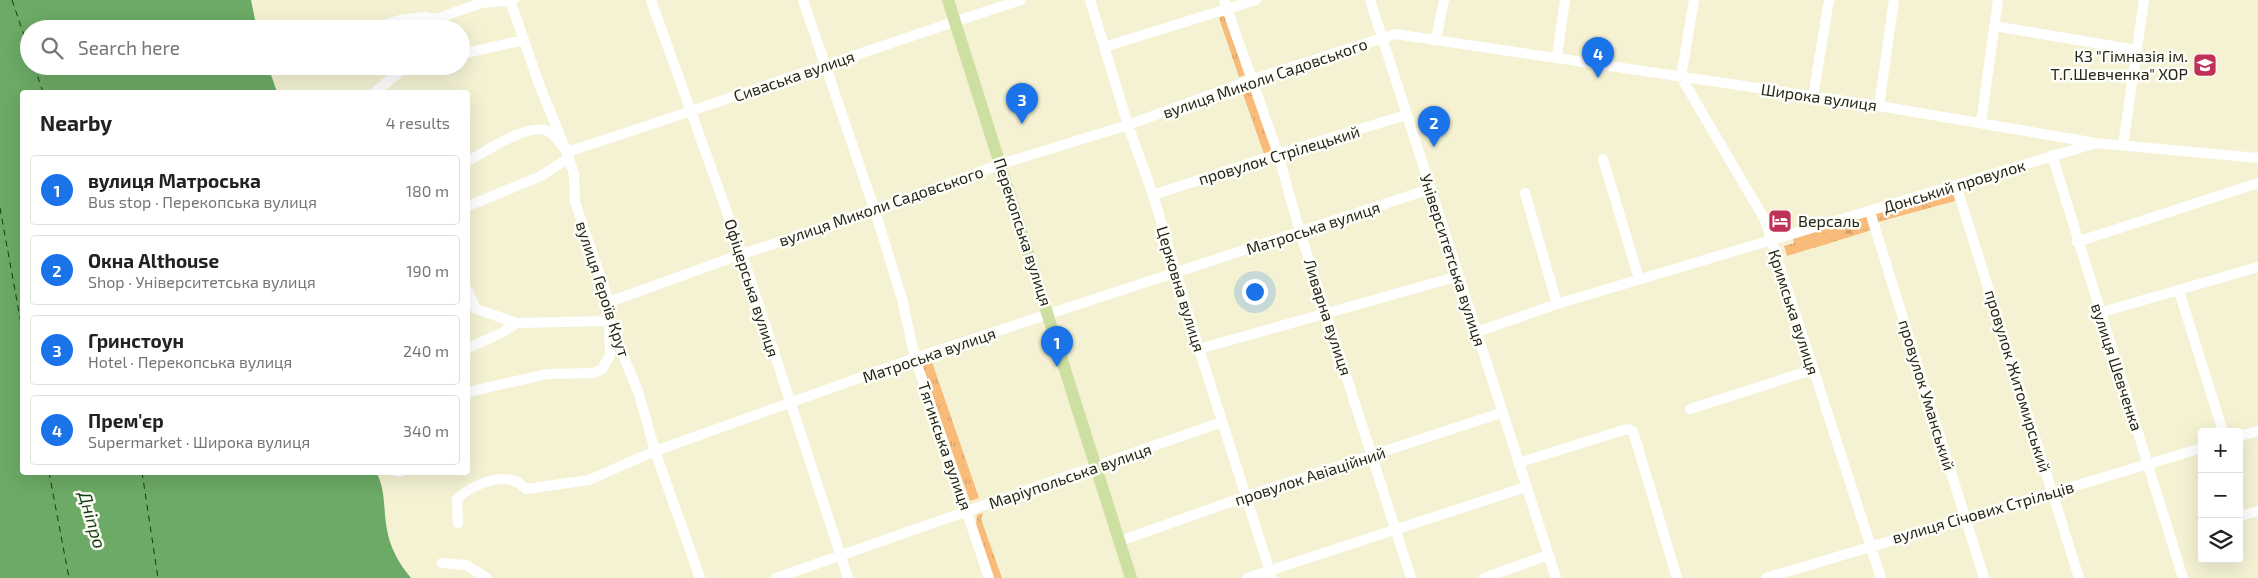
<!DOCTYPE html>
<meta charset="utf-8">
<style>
body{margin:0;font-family:"Exo 2",sans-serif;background:#f2f2f2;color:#222}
.controls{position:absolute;right:15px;bottom:15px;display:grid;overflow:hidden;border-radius:5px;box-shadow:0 5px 20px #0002}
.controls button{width:45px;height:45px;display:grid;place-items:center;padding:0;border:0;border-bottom:1px solid #e0e0e0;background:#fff;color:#222;font:25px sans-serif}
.you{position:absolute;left:1254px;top:291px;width:18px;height:18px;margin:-12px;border:4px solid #fff;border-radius:50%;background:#1a73e8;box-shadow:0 0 0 8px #1a73e833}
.badge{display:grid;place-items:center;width:32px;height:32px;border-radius:50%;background:#1a73e8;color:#fff;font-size:16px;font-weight:700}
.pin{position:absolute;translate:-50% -41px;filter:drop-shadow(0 1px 2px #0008)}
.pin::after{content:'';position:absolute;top:26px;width:18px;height:15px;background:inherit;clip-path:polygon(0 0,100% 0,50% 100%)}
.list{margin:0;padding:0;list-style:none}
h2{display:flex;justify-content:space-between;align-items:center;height:65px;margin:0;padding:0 20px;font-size:21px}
h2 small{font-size:16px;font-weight:400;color:#767676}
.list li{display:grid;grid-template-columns:32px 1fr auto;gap:15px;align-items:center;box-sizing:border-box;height:70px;margin:0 10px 10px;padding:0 10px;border:1px solid #e0e0e0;border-radius:5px}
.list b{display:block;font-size:19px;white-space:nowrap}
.list p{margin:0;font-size:16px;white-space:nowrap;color:#767676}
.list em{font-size:16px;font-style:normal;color:#767676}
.icon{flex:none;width:28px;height:28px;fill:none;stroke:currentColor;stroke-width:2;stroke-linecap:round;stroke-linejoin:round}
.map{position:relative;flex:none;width:2258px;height:578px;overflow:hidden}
.search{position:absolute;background:#fff;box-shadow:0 5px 20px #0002;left:20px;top:20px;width:450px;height:55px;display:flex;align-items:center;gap:12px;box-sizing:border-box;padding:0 18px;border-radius:28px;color:#767676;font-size:19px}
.panel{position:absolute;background:#fff;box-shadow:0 5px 20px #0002;left:20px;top:90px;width:450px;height:385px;border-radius:5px}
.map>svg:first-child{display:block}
.grass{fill:url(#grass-tufts)}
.forest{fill:url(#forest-firs)}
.water{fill:#6caa65}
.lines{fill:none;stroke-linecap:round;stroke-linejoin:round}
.ferry{stroke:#133e0f;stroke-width:1;stroke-dasharray:6 5;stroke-linecap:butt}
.minor{stroke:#fff;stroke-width:10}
.major{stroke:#cde0a1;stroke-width:12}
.labels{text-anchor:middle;stroke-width:5;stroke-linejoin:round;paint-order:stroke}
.poi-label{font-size:16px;fill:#27261a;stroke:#fefef8;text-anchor:end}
.street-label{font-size:16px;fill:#27261a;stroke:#fefef8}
.water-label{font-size:18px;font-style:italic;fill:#133e0f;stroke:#fefef8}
</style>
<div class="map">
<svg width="2258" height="578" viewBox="0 0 2258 578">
<defs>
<pattern id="grass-tufts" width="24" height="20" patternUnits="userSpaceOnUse" patternTransform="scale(1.25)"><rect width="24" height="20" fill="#f9bb7a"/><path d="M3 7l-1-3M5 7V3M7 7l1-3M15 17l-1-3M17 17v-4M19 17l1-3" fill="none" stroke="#d5a169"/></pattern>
<pattern id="forest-firs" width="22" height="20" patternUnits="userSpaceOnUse" patternTransform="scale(1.25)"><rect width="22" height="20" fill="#f9bb7a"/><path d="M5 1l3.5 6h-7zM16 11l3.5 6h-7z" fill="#d5a169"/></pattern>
</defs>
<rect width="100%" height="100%" fill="#f4f2d3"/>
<path class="grass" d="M1224 15 1245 75 1239 77 1219 18Z
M1251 90 1273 151 1264 154 1243 94Z
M1953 192 1955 201 1878 222 1876 214Z
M1867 216 1871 230 1787 256 1784 246 1794 243 1793 239Z
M932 362 979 498 970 501 921 365Z
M983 513 981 519 1002 578H992L976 526 977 515Z"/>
<path class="forest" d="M1854 223 1865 232 1814 248C1816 230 1839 228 1854 223Z"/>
<path class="water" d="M0 0H251L257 29H29V66H268L277 92H22V472L377 473C386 493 383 508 387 530 390 547 399 564 411 578H0Z"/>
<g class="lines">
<path class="ferry" d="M12 0 29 50
M34 66 43 92
M0 208 22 329
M49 472 69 578
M142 472 158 578"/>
<path class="minor" d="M510 0 539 84 569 158 574 175 575 202 609 302V321L639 394 655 451 700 578
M651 0 742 254 848 578
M803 0 875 211 902 299 915 358 989 578
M1090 0 1128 125 1153 195 1199 349 1272 578
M1224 0 1278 154 1300 232 1411 578
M1370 0 1556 578
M1694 0 1681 77 1765 220 1881 578
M1994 26 2136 50
M369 29 400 20 424 17 436 19 481 3 514 0
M1436 39 1444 0
M1104 47 1256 0
M461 54 524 40
M1557 56 1565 0
M375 92 402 70 412 66
M1813 97 1829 0
M1879 106 1894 0
M1981 123 1998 0
M2123 145 2144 0
M2052 155 2183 578
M1603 159 1639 279
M468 161C485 152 531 120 549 132 556 136 562 146 567 152 719 103 869 49 1021 0
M1956 185 2079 578
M1525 193 1557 304
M1153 195 1278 154 1406 115
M468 206 541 176 569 158
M1870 212 1984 578
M2077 242 2258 183
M468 291 476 309 517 323
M2179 291 2223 432
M609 302 742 254 875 211 1001 164 1128 125 1251 80 1395 34 1879 106 2096 143 2258 158
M2099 313 2258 267
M1477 332 1557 304 2093 144
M468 348 501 333 517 323 609 321 610 355 602 369 593 373 547 374 468 392
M1199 349 1459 276
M1690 409 1812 370
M2239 436 2258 431
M1518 463 1627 429 1633 431 1677 578
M397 472H401
M2239 516 2258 511
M458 523 457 499C474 483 508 469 526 489L589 480 655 451 915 358 1430 189
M1120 541 1247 496 1501 413
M442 563 466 565 487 578
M776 578 1222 422
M1247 578 1526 487
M1484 578 1548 555
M1766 578 2202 448"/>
<path class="major" d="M948 0 1131 578"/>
</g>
<defs>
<g id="school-square" transform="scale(1.25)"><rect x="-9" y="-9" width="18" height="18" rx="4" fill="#c03157" stroke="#fefef8"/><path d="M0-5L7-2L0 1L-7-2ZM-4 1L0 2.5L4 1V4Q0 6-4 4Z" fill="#fff"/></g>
<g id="hotel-square" transform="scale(1.25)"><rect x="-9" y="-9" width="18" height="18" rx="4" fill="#c03157" stroke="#fefef8"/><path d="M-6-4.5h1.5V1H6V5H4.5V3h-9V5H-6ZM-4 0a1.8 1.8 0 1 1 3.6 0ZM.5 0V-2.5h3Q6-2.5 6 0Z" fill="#fff"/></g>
</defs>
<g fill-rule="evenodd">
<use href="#school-square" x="2205" y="65"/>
<use href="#hotel-square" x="1780" y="221"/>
</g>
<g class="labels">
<g class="poi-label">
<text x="2188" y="62">КЗ "Гімназія ім.<tspan x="2188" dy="18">Т.Г.Шевченка" ХОР</tspan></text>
<text x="1798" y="227" text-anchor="start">Версаль</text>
</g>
<g class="street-label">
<text transform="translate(794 76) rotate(-19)" y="6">Сиваська вулиця</text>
<text transform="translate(1265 78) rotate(-19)" y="6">вулиця Миколи Садовського</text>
<text transform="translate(1819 97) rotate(8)" y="6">Широка вулиця</text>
<text transform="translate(1279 155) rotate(-17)" y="6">провулок Стрілецький</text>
<text transform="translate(1954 186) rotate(-17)" y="6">Донський провулок</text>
<text transform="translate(881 206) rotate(-19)" y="6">вулиця Миколи Садовського</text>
<text transform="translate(1313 228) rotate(-18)" y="6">Матроська вулиця</text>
<text transform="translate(1023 232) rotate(72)" y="6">Перекопська вулиця</text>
<text transform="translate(1453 260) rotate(72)" y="6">Університетська вулиця</text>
<text transform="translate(752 288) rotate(72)" y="6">Офіцерська вулиця</text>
<text transform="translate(603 289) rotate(72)" y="6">вулиця Героїв Крут</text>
<text transform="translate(1181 289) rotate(73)" y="6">Церковна вулиця</text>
<text transform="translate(1794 312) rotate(72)" y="6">Кримська вулиця</text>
<text transform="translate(1328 317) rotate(72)" y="6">Ливарна вулиця</text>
<text transform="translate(929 355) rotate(-19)" y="6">Матроська вулиця</text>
<text transform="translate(2117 367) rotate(72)" y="6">вулиця Шевченка</text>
<text transform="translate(2018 381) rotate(73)" y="6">провулок Житомирський</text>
<text transform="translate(1927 395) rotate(73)" y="6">провулок Уманський</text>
<text transform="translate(945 446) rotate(71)" y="6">Тягинська вулиця</text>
<text transform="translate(1070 476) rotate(-19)" y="6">Маріупольська вулиця</text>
<text transform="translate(1310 476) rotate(-18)" y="6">провулок Авіаційний</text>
<text transform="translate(1983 512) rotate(-16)" y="6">вулиця Січових Стрільців</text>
</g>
<g class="water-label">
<text transform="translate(92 520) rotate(74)" y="6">Дніпро</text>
</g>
</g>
</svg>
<div class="controls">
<button>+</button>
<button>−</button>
<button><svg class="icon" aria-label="layers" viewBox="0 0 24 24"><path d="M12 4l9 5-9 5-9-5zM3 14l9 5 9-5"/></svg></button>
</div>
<div class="you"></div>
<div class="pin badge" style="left:1057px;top:367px">1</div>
<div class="pin badge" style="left:1434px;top:147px">2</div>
<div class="pin badge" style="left:1022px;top:124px">3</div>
<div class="pin badge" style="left:1598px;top:78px">4</div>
<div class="search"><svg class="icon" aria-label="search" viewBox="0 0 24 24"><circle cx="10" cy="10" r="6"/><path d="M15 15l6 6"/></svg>Search here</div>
<section class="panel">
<h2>Nearby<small>4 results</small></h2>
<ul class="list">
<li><span class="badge">1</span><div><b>вулиця Матроська</b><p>Bus stop · Перекопська вулиця</p></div><em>180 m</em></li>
<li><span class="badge">2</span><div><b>Окна Althouse</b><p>Shop · Університетська вулиця</p></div><em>190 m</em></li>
<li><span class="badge">3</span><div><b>Гринстоун</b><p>Hotel · Перекопська вулиця</p></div><em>240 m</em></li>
<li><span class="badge">4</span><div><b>Прем'єр</b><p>Supermarket · Широка вулиця</p></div><em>340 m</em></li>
</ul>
</section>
</div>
